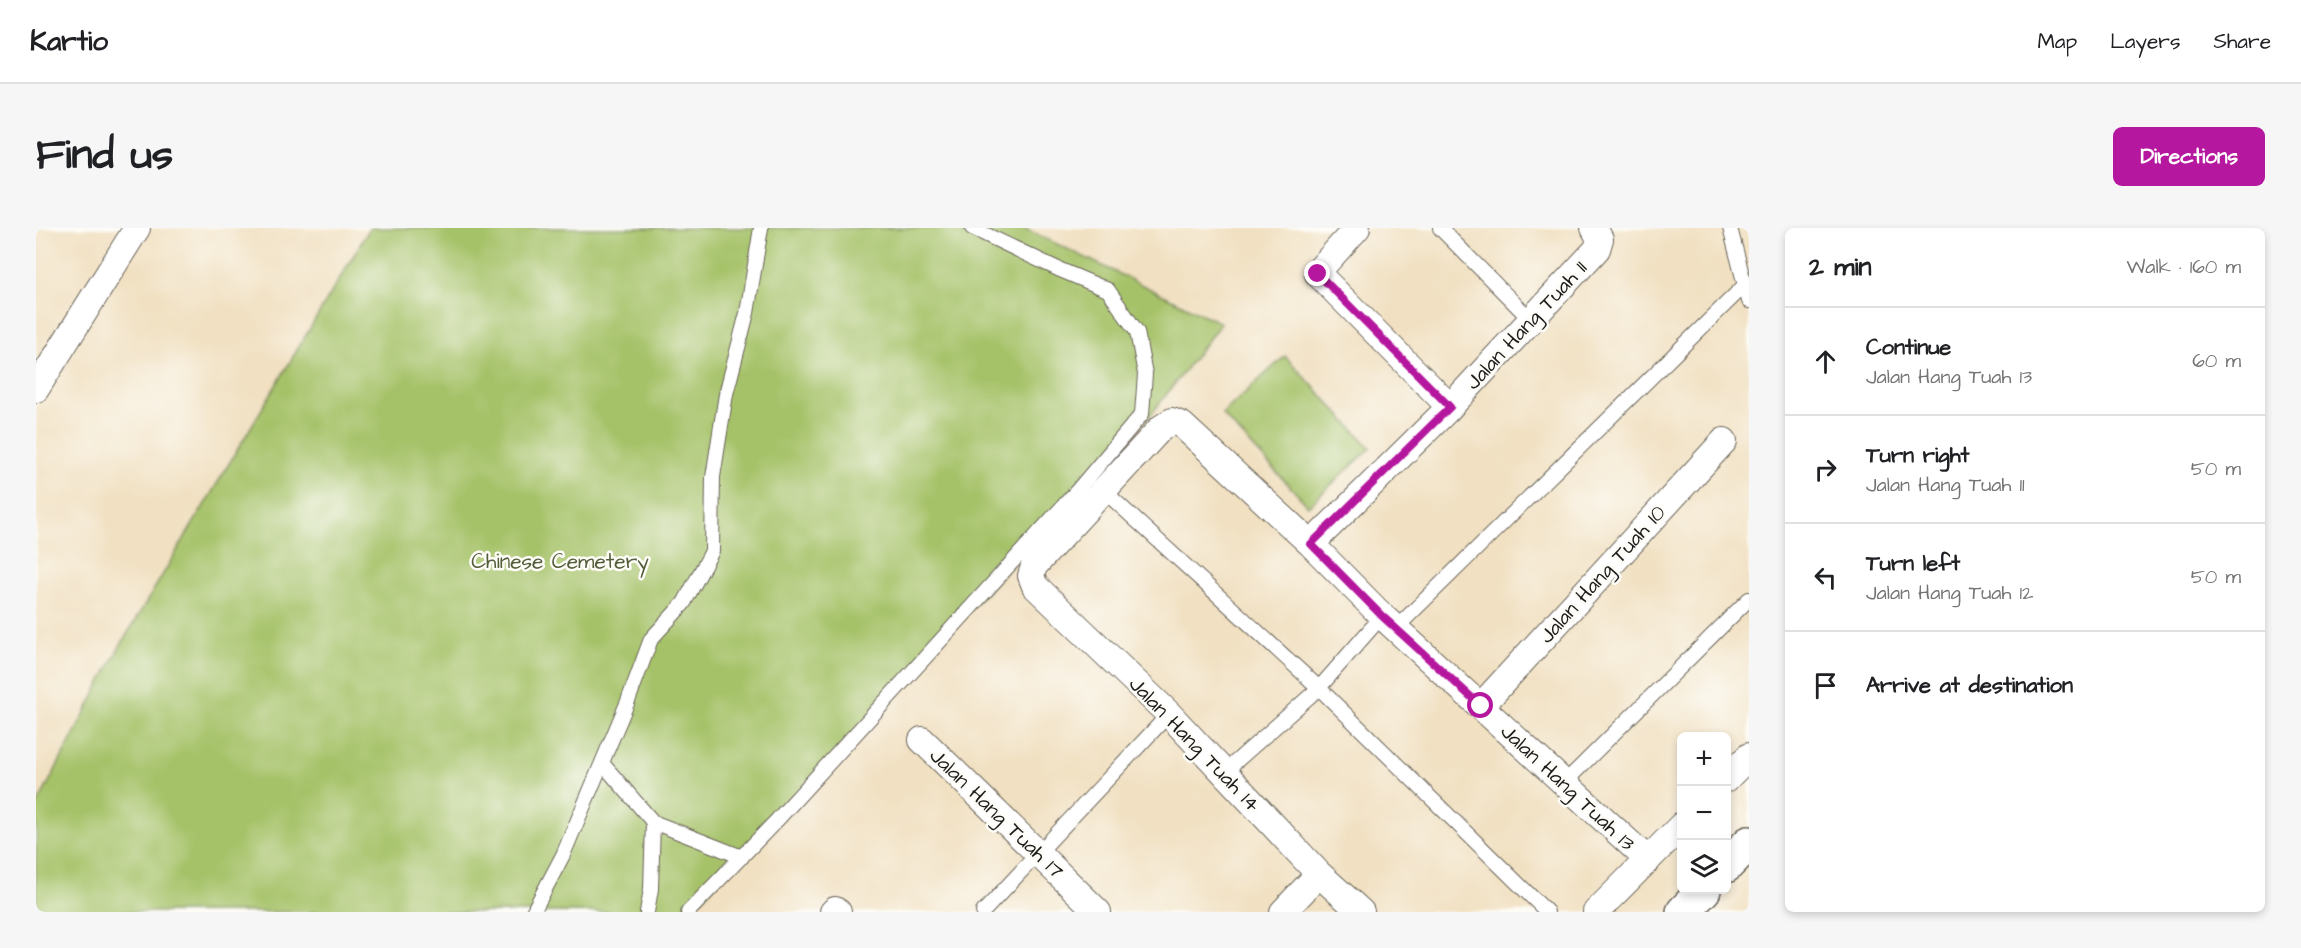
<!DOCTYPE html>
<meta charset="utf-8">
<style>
body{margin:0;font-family:"Architects Daughter",sans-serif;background:#f6f6f6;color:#202124}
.controls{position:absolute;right:18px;bottom:18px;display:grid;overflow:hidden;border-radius:9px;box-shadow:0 3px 9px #0003}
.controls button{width:54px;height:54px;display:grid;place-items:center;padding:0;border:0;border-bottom:2px solid #e0e0e0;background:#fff;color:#202124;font:30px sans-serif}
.stop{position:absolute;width:18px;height:18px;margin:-14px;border:4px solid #b5179e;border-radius:50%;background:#fff}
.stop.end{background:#b5179e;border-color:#fff;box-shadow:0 2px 6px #0008}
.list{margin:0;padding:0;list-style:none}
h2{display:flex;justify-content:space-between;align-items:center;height:78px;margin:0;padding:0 24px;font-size:26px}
h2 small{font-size:20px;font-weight:400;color:#757577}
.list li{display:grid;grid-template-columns:39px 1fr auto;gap:18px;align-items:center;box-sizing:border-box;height:108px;padding:0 24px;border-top:2px solid #e0e0e0}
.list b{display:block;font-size:22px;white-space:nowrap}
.list p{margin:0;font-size:20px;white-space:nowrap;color:#757577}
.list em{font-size:20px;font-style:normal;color:#757577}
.icon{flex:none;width:33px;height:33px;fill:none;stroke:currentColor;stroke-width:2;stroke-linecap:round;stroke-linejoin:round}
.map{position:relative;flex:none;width:1713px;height:684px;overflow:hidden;border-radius:9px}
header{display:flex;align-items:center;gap:36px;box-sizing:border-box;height:84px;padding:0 30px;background:#fff;border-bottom:2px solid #e0e0e0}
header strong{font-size:28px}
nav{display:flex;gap:33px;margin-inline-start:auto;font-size:21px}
.intro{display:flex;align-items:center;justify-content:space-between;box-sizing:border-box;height:144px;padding:0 36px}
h1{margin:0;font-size:42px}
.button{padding:15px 27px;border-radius:9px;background:#b5179e;color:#fff;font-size:21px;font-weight:700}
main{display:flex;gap:36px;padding:0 36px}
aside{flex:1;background:#fff;border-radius:9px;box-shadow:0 3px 9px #0003}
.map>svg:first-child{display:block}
.green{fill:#a6c269;stroke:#616f42;stroke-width:1.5}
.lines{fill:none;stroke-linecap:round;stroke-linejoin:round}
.lane-casing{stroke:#676156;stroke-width:16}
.street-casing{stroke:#676156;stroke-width:28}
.secondary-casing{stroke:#676156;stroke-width:36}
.lane{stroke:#fff;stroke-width:14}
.street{stroke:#fff;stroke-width:26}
.secondary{stroke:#fff;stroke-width:33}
.route{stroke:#b5179e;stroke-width:8}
.labels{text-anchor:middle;stroke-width:5;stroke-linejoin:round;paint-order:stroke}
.street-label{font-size:21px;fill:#1c1c1c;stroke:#fdfcf7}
.park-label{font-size:21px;fill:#535e3b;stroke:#fdfcf7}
</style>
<header>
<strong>Kartio</strong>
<nav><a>Map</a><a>Layers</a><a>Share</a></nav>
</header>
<div class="intro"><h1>Find us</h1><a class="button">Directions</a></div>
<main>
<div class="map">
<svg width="1713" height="684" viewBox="0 0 1713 684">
<rect width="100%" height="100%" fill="#fdfcf7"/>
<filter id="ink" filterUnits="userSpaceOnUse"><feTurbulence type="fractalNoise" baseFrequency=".0167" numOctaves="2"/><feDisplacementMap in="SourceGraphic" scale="12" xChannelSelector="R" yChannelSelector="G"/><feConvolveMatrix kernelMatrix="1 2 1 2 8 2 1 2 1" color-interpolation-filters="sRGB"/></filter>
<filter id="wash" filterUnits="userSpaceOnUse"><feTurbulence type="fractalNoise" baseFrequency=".008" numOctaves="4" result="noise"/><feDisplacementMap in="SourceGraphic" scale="24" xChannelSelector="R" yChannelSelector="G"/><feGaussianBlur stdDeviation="1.35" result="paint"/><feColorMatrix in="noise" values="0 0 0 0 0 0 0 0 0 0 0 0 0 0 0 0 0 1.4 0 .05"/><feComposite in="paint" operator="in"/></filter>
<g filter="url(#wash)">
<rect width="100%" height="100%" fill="#f1e0c1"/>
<path class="green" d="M334 0H988L1185 95 1117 184 654 684H0V579L84 418Z
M1249 128 1335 220 1272 278 1186 186Z"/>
</g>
<g filter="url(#ink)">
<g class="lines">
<g class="lane-casing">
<path id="lane" d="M1404 0 1495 92
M1694 0 1713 73
M1066 261 1283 460 1511 684
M1360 400 1709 57 1713 56
M566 535 617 594 706 629
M1187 545 1283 460 1346 388
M1528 555 1713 371
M497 684 527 627 592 473 615 411 648 375 676 323 677 249 690 166 711 85 725 0
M611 684 615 661 617 594
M652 684 741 592 1040 264 1106 186 1109 146 1101 104 1072 62 1022 41 936 0
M947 684 1133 486"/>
</g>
<g class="street-casing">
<path id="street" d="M1321 0 1285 40 1282 46 1414 179
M0 161 101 0
M1275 316 1414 179 1561 21 1564 11 1558 0
M1445 478 1688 213
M886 512 1062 684
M1690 551 1713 528
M797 684 799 682 802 684
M1247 684 1283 646
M1325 684 1283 646 1133 486 999 358 995 348 998 338 1125 200 1136 193 1146 197 1275 316 1346 388 1612 632
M1560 684 1646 597"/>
</g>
<g class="secondary-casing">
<path id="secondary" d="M1690 638 1713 615
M1647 684 1668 662"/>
</g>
<use href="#lane" class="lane"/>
<use href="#street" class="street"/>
<use href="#secondary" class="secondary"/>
</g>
</g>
<g class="lines" filter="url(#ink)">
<path class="route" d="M1282 46 1414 179 1275 316 1346 388 1445 478"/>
</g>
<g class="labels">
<g class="street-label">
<text transform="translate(1490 97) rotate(-47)" y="7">Jalan Hang Tuah 11</text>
<text transform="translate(1566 346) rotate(-48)" y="7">Jalan Hang Tuah 10</text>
<text transform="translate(1159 516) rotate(46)" y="7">Jalan Hang Tuah 14</text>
<text transform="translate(1532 559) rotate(43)" y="7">Jalan Hang Tuah 13</text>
<text transform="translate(961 585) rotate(44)" y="7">Jalan Hang Tuah 17</text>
</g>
<g class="park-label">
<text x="524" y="340">Chinese Cemetery</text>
</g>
</g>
</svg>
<div class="controls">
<button>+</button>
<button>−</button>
<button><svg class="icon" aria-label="layers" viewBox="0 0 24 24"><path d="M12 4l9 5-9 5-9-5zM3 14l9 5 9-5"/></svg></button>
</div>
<div class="stop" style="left:1445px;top:478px"></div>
<div class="stop end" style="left:1282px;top:46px"></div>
</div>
<aside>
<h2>2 min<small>Walk · 160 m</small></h2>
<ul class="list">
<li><svg class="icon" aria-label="ahead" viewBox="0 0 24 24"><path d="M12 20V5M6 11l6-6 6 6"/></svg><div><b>Continue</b><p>Jalan Hang Tuah 13</p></div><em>60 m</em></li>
<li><svg class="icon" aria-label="right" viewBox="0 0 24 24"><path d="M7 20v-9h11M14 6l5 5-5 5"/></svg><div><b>Turn right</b><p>Jalan Hang Tuah 11</p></div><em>50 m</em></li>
<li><svg class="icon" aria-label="left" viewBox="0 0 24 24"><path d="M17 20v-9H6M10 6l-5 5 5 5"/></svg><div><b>Turn left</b><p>Jalan Hang Tuah 12</p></div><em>50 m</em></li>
<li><svg class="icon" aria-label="arrive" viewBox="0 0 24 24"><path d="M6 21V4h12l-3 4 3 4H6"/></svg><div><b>Arrive at destination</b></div></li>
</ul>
</aside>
</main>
